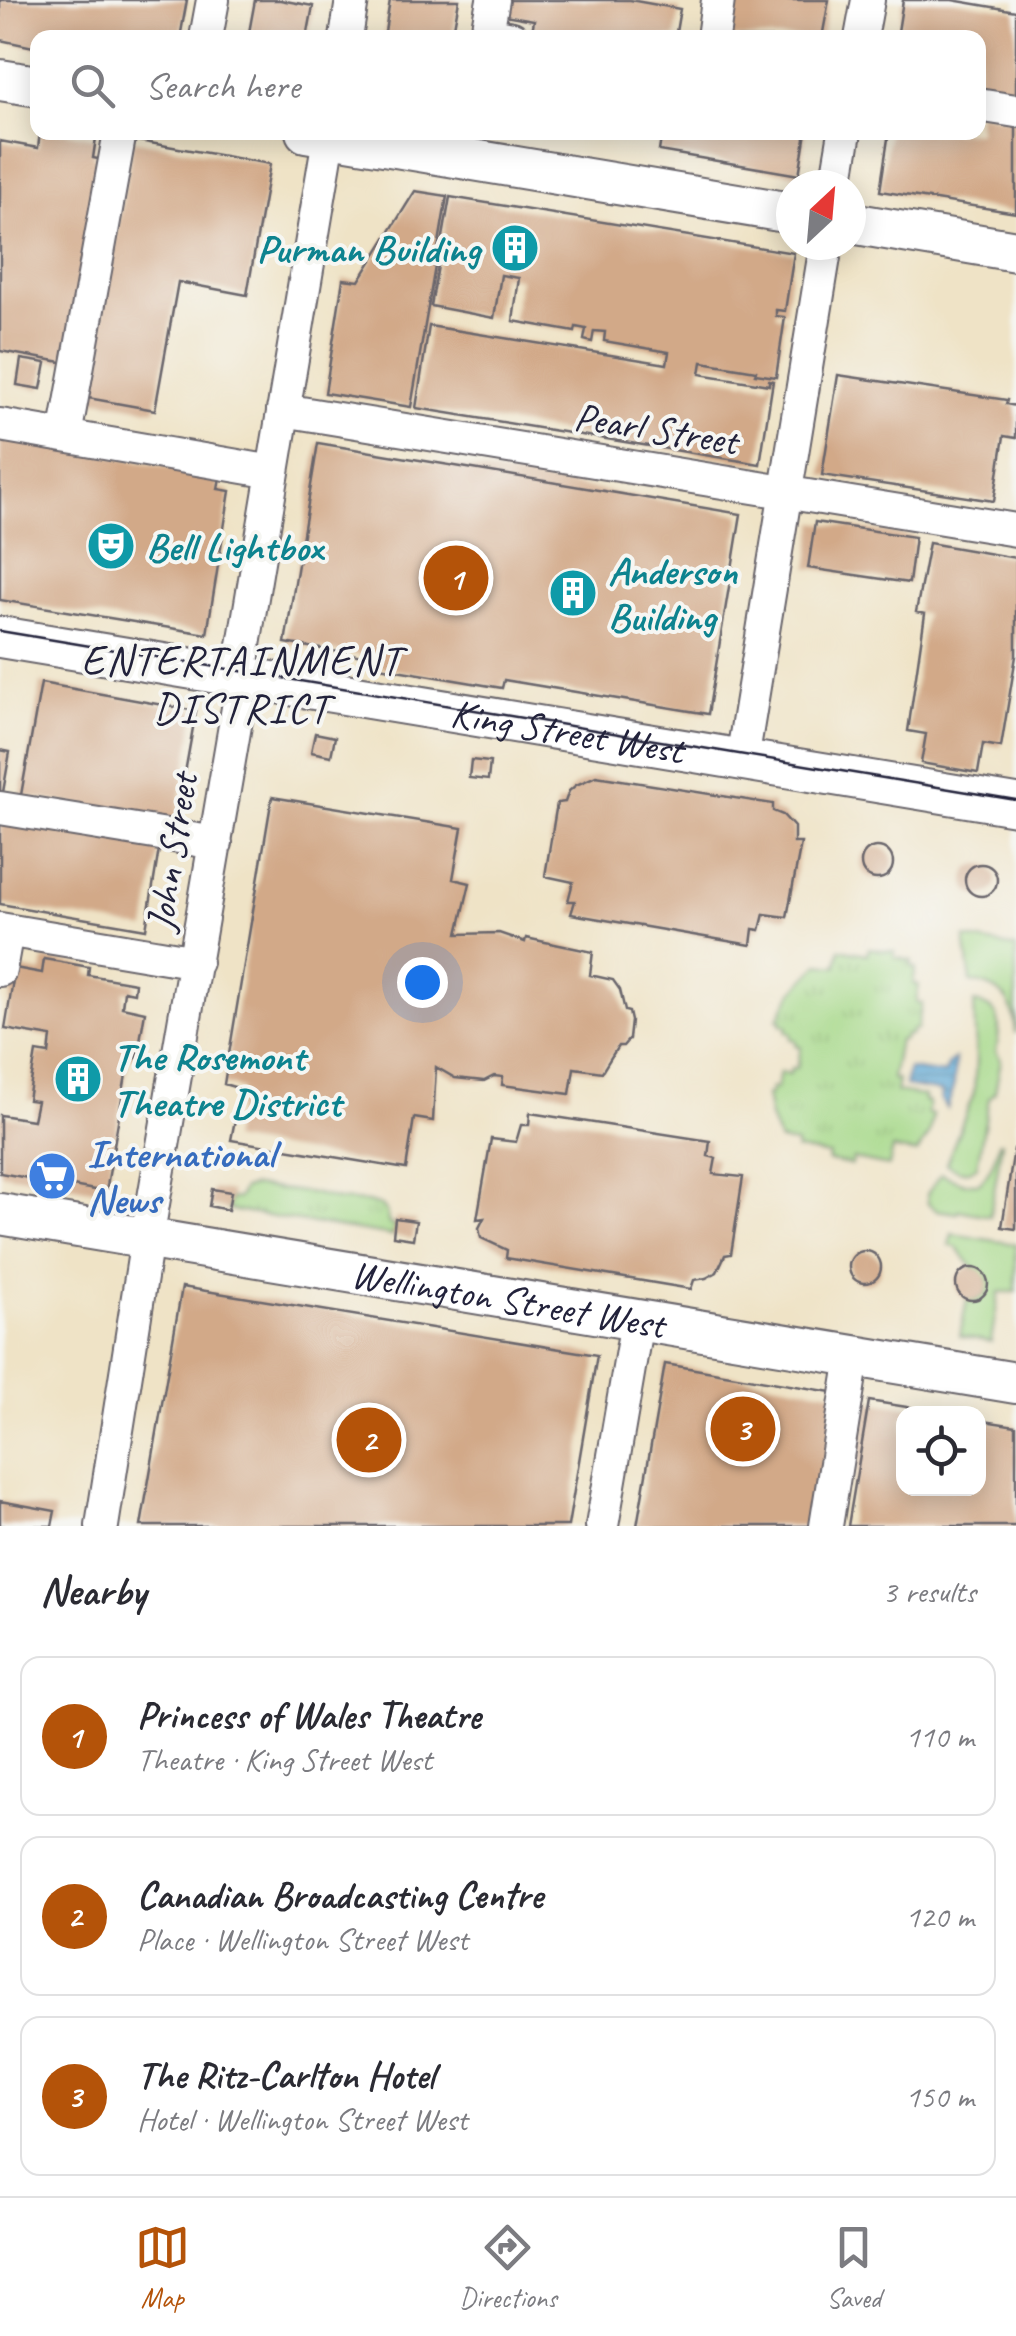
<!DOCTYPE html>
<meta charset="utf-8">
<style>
body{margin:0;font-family:Caveat,sans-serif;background:#f2f2f3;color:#2b2b33}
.controls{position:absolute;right:30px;bottom:30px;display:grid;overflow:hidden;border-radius:20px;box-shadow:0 5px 25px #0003}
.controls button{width:90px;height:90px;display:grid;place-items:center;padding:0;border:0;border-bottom:2px solid #e1e1e2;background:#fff;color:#2b2b33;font:50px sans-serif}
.compass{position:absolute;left:776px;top:170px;width:90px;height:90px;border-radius:50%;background:#fff;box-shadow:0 5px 25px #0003;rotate:26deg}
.you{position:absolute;left:422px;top:982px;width:35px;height:35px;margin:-25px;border:8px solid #fff;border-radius:50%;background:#1a73e8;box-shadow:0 0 0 15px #1a73e833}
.badge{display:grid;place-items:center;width:65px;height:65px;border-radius:50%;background:#b45309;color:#fff;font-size:32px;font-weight:700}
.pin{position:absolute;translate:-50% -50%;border:5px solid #fff;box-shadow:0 2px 10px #0006}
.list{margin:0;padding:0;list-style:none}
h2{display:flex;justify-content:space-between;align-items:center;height:130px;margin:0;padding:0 40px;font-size:42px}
h2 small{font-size:32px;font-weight:400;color:#7c7c81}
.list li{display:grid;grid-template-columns:65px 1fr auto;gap:30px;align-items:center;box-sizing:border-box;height:160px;margin:0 20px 20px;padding:0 20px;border:2px solid #e1e1e2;border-radius:20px}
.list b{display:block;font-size:38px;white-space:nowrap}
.list p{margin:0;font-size:32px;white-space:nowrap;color:#7c7c81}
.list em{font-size:32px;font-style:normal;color:#7c7c81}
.icon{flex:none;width:55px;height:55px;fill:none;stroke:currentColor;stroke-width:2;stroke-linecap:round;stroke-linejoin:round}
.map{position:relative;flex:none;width:1016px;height:1526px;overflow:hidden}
.search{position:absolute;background:#fff;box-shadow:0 5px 25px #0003;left:30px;right:30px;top:30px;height:110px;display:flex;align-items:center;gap:25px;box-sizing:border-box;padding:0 35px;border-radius:20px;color:#7c7c81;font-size:38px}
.sheet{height:670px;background:#fff}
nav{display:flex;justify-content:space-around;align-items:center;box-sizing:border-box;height:140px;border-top:2px solid #e1e1e2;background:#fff;font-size:28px;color:#7c7c81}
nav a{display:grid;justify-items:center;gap:5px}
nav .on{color:#b45309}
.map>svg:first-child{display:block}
.grass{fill:url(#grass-tufts);stroke:#647d61;stroke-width:2.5}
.garden{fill:#a5d887;stroke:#647d61;stroke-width:2.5}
.water{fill:url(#water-rules);stroke:#3e6487;stroke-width:2.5}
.building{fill:#d2a988}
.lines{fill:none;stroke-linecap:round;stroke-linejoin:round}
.minor-casing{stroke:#6a666c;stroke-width:36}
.major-casing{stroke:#6a666c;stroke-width:44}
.minor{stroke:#fff;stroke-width:32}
.major{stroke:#fff;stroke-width:40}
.tram{stroke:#22223b;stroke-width:2.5}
.labels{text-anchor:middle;stroke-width:8;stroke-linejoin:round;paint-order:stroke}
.culture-label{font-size:40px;font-weight:bold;fill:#0d838f;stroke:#f6f6f2;text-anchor:start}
.street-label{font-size:40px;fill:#22223b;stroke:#f6f6f2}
.shop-label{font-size:40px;font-weight:bold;fill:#366cbe;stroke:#f6f6f2;text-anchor:start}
.neighbourhood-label{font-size:42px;letter-spacing:2.5px;fill:#22223b;stroke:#f6f6f2}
</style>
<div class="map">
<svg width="1016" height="1526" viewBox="0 0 1016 1526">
<defs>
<pattern id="grass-tufts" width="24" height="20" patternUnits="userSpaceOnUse" patternTransform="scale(2.5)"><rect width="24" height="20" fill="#a5d887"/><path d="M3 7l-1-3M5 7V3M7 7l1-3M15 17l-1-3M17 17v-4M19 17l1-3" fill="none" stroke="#8eb975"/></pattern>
<pattern id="water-rules" width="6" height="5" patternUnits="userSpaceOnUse" patternTransform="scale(2.5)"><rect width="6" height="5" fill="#5ba6d3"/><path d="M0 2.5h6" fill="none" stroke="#4b87ac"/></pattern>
</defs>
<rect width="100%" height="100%" fill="#f6f6f2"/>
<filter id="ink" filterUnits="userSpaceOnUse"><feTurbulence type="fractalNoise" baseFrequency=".01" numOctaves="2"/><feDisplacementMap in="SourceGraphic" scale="20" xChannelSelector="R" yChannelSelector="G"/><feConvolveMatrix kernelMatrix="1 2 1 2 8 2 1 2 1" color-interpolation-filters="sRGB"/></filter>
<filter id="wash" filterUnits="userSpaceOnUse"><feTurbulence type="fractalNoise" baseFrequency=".0048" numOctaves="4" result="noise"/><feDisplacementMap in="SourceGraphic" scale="40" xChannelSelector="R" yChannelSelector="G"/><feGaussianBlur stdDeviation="2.25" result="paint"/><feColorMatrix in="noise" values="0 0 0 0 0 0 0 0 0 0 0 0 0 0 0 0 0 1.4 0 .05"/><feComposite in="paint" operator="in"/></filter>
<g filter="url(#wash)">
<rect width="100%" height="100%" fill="#efe3c6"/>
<path class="grass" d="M869 948 895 952 894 957 912 961 911 966 916 968 913 984 919 985 916 1002 922 1003 917 1030H912L911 1035H905L904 1040H899L892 1079 898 1080 896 1092 924 1096V1101L929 1103 927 1114 933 1115 929 1135 917 1153 893 1149 889 1166 853 1159 851 1165 828 1161 829 1155 796 1150V1144L779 1141 770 1118 766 1095H770L771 1088 776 1089 780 1072 790 1074 791 1068H797L801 1047 796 1045V1040L791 1039V1033L786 1032 787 1026 781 1025 782 1020 778 1019 793 992 819 964 837 966 840 949 867 954Z
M254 1186 312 1193 338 1200 368 1202 381 1206 386 1212 389 1224 394 1226 393 1236 228 1210 230 1199 238 1198 243 1189Z"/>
<path class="garden" d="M965 938 1016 948V1034C1014 1003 1004 987 971 982Z
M974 1003C1005 1007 1000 1029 996 1052L1001 1060 995 1092 989 1098 977 1166C966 1174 957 1171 946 1164L974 1093 976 1059Z
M999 1142H1002L990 1216 958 1210 957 1213 936 1210 928 1204 927 1194 941 1174 964 1183H979C991 1172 996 1157 999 1142Z
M952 1234 1016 1244V1292H999L991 1342 960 1336 967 1299 976 1301 986 1294 988 1280 979 1270 974 1269 956 1247 949 1245Z"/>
<path class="water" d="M955 1059 954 1084 947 1109 941 1100 942 1092 905 1086 908 1069 945 1074 947 1065Z"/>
<g id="blocks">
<path class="building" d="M0 0H187L180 38H38V48L0 40Z
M255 0H280L313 6 307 38H248Z
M390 0H459L452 38H384Z
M495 0H630L680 9 675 38H531L534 20 493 13Z
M725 0H829L822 38H719Z
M903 0H952L1016 11V97L978 90V38H897Z
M978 113 1016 119V213L880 191 889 132H978Z
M40 132H64L96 138 93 158 103 160 67 363 0 351V141L38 148Z
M662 132H806L799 175 659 151Z
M133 140 270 164 247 295 178 282 155 410 88 398Z
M415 191 447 196 411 407 325 393 343 279 359 281Z
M450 197 794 253 785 311 776 310V316L785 317 776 377 755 374 756 371 702 362 700 374 769 385V380L773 381 760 464 416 408 429 326 667 364 669 352 604 341 605 332 594 331 592 342 584 340 586 329 576 327 575 332 513 321 519 278 501 275 494 318 431 306Z
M21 359 46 363 41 389 17 385Z
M838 375 1007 400 1006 404 1016 406V438L1004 436 994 501 822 475Z
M0 434 220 477 218 489 230 491 207 634 0 600Z
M318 443 741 514 708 714 504 680 502 688 373 666 375 658 285 643Z
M815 522 915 537 909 583 808 568Z
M929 543 1016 558V656L1001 747 983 744 978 773 921 763 926 734 908 731 925 614 916 612Z
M41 683 196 711 176 823 21 795Z
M315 733 335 737 331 756 311 752Z
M0 750 10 752 2 798H0Z
M471 760 490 762 488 780 469 778Z
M596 776 773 804V811L783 815 794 827V843H801L787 917 764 914 760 930 753 929 751 945 571 914 575 901H568L573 882 545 876 557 803 565 802 569 791 576 785Z
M272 797 462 828 453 879 470 883 458 934 499 933 525 942 526 938 593 952 590 975 613 980 620 990 625 1011 629 1012 631 1021 629 1039 623 1046H618L602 1072 574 1068 570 1094 502 1085 503 1077 494 1076 484 1081 455 1078 436 1067 433 1121 414 1118 406 1169 231 1140 241 1089 224 1084Z
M0 816 160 843 146 929 0 904Z
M861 863a16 16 0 1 1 32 0a16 16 0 1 1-32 0Z
M965 880a16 16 0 1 1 32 0a16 16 0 1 1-32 0Z
M44 959 89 967 88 975 135 983 134 993 124 991 122 1007 145 1012 137 1058 129 1057 106 1192 0 1173V1115L33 1120 37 1101 28 1100 36 1052 49 1054 51 1037 5 1029 15 968 42 973Z
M530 1113 710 1141 708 1156 716 1158 713 1174 743 1177 731 1254 725 1255 717 1272 706 1278 694 1280 691 1289 506 1258 507 1250 481 1238 479 1228 484 1218 477 1219 491 1139 516 1142 521 1125H529Z
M1014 1149 1016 1150V1229L1002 1227Z
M212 1189 231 1192 228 1210 209 1206Z
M395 1218 416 1221 413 1239 393 1236Z
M849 1267a16 16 0 1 1 32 0a16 16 0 1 1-32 0Z
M956 1284a16 16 0 1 1 32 0a16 16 0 1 1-32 0Z
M182 1287 597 1355 568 1526H141Z
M665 1364 838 1393 816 1526H637Z
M869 1401 932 1411 931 1414H904V1488H978V1420L1016 1426V1526H848Z
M0 1501 55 1511 52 1526H0Z"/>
</g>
</g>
<g filter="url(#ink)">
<use href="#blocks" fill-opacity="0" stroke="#6a666c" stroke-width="2.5"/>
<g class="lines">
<g class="minor-casing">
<path id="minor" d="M493 0 487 33 512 38
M206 38 213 0
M346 38 352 0
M713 38 718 0
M861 38 868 0
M978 105 1016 111
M836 185 845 132
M283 410 1016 530
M0 425 273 472
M65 436 120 132
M742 760 826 245
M0 808 216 843
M0 929 196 962
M0 970 7 931
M102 1526 147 1239 238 708 244 645 330 132
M602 1526 637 1321
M826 1526 853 1357"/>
</g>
<g class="major-casing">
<g id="major">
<path d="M0 80 38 86"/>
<path d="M306 132 791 213"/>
<path d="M851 223 1016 251"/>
<path id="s1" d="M0 637 1016 805"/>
<path id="s2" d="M0 1214 1016 1383"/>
</g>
</g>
<use href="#minor" class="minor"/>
<use href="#major" class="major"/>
<path class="tram" d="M0 631 1016 800"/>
</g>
</g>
<defs>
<g id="building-disc" transform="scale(2.5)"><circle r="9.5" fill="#0f9aa8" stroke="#f6f6f2"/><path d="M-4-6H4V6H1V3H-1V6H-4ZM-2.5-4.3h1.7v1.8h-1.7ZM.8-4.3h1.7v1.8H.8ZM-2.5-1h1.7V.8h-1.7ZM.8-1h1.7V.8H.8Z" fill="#fff"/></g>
<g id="theatre-disc" transform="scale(2.5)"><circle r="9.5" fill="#0f9aa8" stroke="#f6f6f2"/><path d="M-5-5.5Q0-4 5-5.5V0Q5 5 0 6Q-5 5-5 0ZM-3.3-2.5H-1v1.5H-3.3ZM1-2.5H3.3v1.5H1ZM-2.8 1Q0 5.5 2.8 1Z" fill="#fff"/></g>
<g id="supermarket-disc" transform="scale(2.5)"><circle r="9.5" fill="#3f7fe0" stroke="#f6f6f2"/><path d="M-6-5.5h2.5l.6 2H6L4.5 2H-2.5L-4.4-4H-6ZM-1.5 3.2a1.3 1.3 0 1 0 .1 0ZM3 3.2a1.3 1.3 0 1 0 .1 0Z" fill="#fff"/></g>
</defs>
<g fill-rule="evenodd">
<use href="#building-disc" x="515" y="248"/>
<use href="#theatre-disc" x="111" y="546"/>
<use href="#building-disc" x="573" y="593"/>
<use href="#building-disc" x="78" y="1079"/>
<use href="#supermarket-disc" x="52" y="1176"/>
</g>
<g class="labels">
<g class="culture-label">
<text x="480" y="262" text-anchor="end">Purman Building</text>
<text x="146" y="560">Bell Lightbox</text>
<text x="608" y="584">Anderson<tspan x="608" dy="46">Building</tspan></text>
<text x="113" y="1070">The Rosemont<tspan x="113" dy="46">Theatre District</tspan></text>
</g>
<g class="street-label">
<text transform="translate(656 428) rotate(9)" y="14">Pearl Street</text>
<text dy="14" stroke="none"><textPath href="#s1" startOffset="575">King Street West</textPath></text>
<text transform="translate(171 852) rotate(-81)" y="14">John Street</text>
<text dy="14" stroke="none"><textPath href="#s2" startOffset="515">Wellington Street West</textPath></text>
</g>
<g class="shop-label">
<text x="87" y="1167">International<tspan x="87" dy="46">News</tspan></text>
</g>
<g class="neighbourhood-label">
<text x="242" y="674">ENTERTAINMENT<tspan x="242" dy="48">DISTRICT</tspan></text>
</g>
</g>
</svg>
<div class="controls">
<button><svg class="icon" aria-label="locate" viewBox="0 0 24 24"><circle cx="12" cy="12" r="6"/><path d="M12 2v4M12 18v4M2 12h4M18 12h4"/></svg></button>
</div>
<svg class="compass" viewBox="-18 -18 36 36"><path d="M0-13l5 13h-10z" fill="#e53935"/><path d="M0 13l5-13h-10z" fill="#7c7c81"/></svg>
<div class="you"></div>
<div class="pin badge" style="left:456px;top:578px">1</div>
<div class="pin badge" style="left:369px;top:1440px">2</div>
<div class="pin badge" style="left:743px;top:1429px">3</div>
<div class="search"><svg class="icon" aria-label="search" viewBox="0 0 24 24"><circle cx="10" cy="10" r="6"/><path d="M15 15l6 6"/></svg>Search here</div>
</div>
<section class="sheet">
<h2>Nearby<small>3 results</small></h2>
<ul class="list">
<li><span class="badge">1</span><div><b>Princess of Wales Theatre</b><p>Theatre · King Street West</p></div><em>110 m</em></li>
<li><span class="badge">2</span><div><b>Canadian Broadcasting Centre</b><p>Place · Wellington Street West</p></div><em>120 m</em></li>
<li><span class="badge">3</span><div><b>The Ritz-Carlton Hotel</b><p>Hotel · Wellington Street West</p></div><em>150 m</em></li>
</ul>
</section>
<nav>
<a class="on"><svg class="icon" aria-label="map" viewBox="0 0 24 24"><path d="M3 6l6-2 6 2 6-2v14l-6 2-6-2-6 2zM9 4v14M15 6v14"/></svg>Map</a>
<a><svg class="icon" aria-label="directions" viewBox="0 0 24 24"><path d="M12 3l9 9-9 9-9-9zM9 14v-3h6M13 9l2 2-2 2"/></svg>Directions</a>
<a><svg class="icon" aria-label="saved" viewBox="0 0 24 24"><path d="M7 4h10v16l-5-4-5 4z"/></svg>Saved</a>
</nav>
